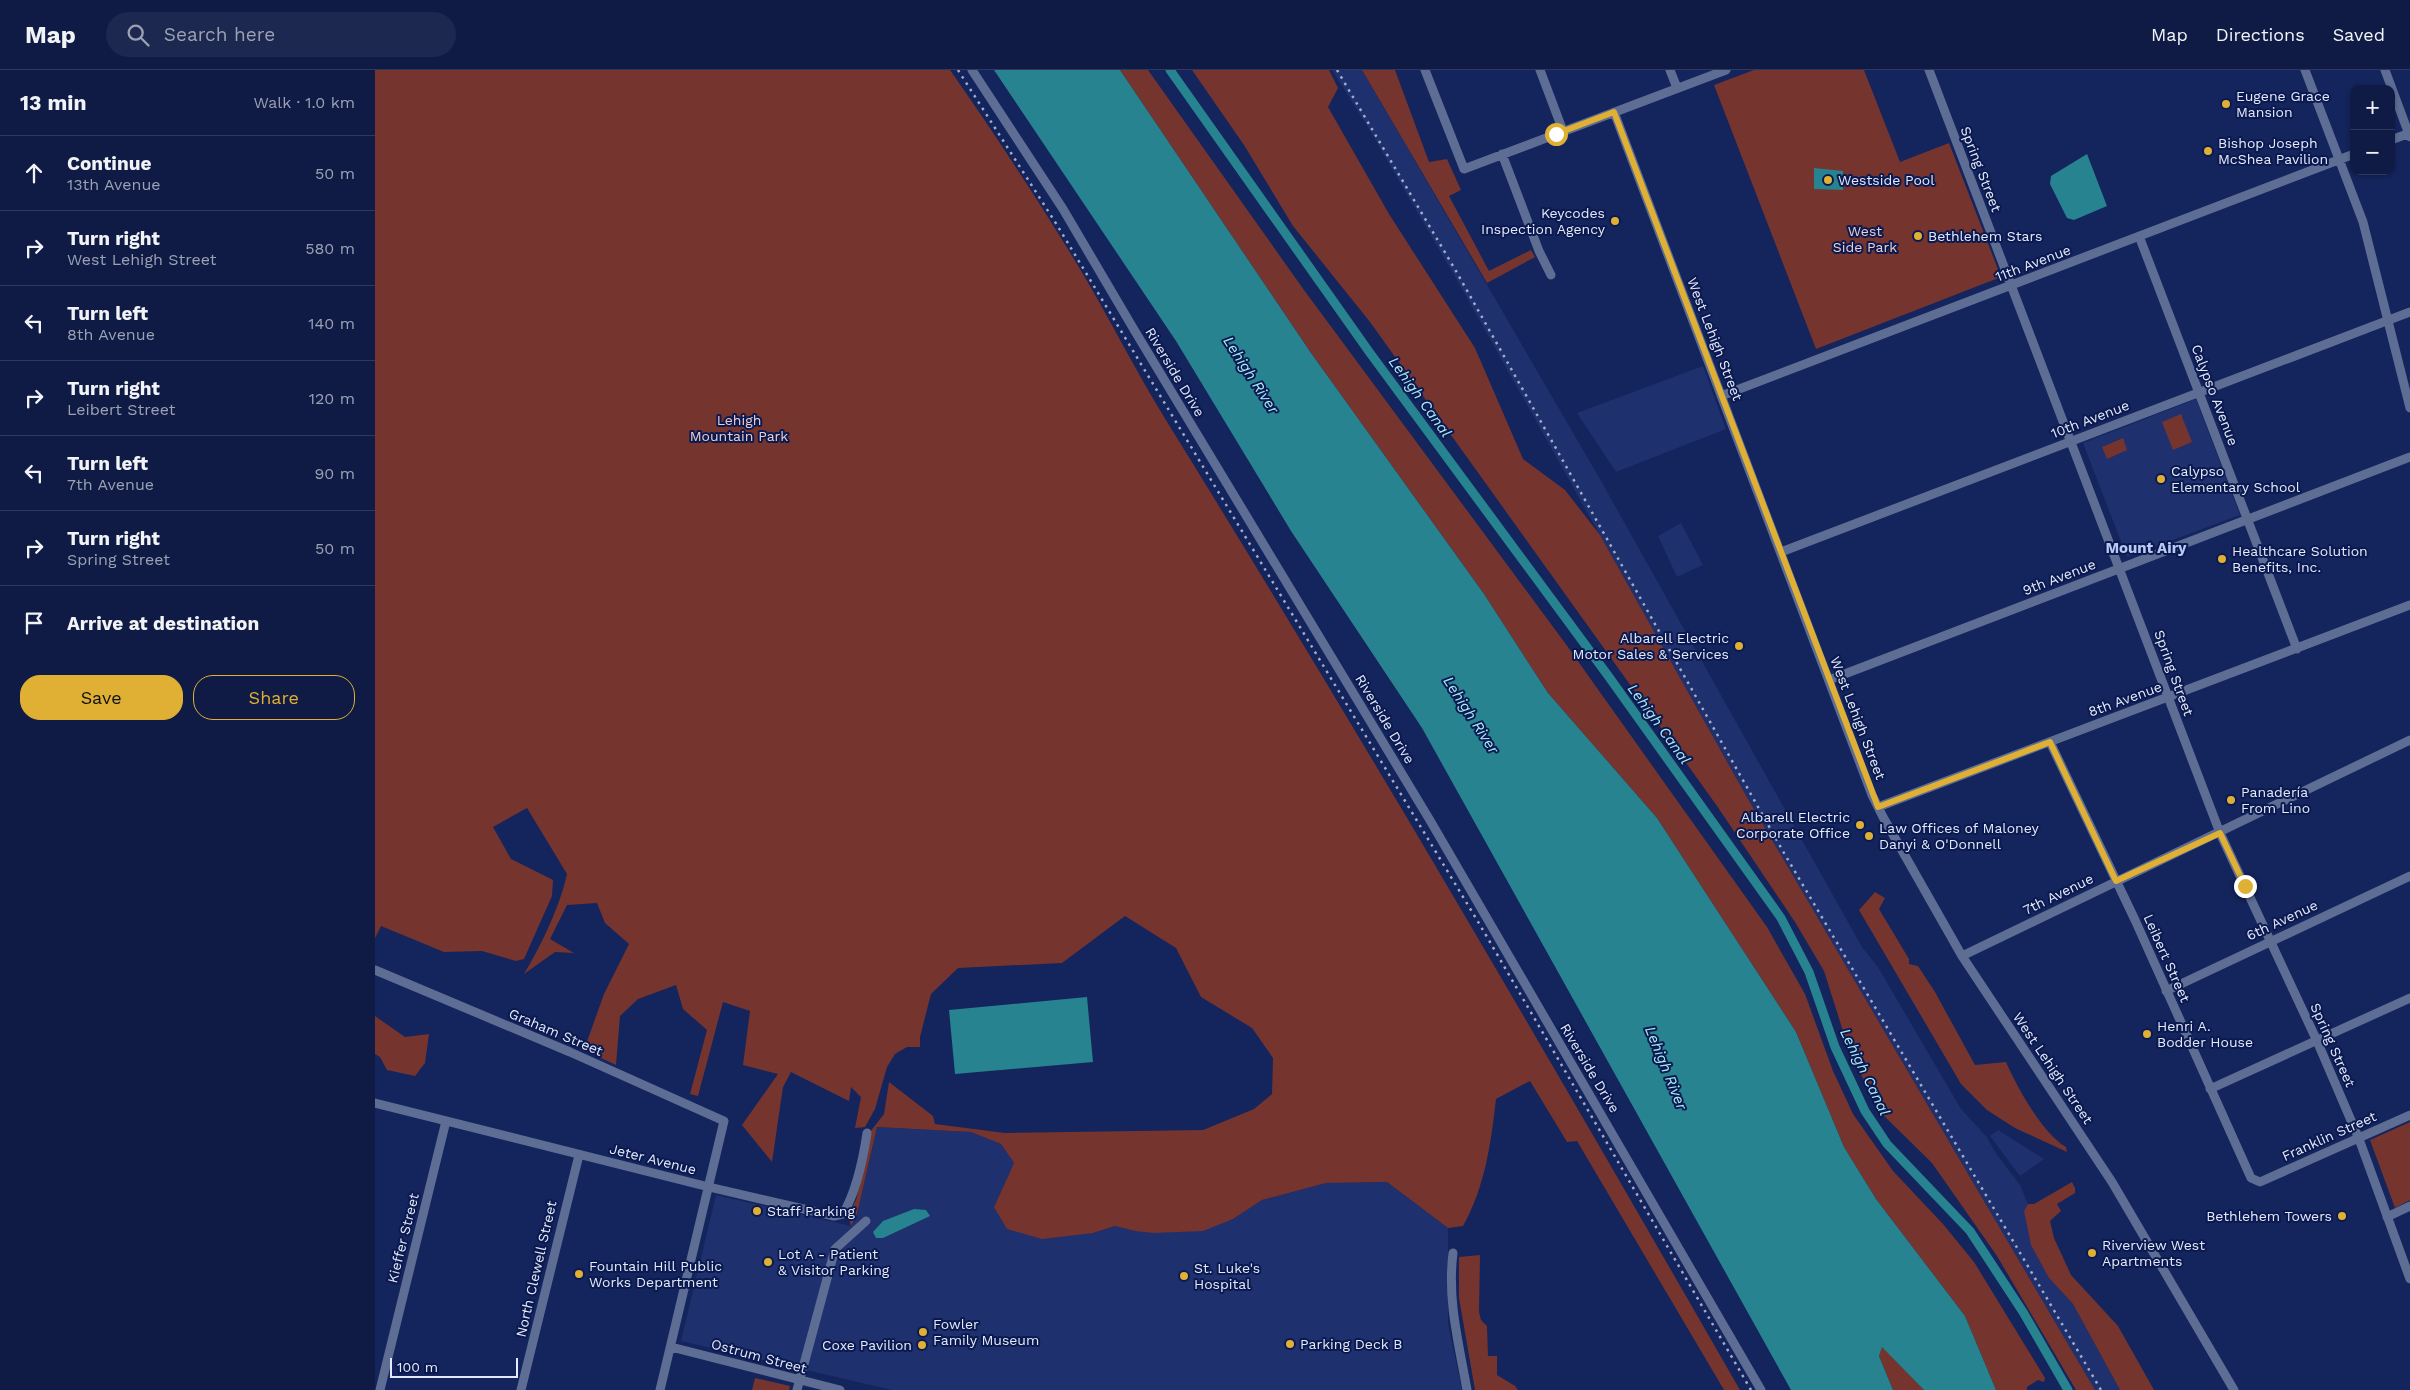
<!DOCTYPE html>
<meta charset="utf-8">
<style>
body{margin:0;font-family:"Work Sans",sans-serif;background:#1d2850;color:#f1f3f6}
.controls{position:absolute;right:15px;top:15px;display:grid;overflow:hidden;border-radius:10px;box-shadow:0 1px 4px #0004}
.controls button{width:45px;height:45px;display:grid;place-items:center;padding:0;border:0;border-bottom:1px solid #2f395e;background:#0f1b45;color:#f1f3f6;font:25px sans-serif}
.scale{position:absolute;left:15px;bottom:12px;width:128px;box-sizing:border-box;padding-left:5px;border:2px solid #e4eaf8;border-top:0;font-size:14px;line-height:18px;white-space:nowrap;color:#e4eaf8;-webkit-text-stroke:4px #0b1951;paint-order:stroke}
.stop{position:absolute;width:15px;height:15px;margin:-11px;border:4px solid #dfb033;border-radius:50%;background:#fff}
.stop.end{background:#dfb033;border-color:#fff;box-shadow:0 1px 5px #0008}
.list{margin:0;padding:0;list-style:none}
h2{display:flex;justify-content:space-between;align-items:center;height:65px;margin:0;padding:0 20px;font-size:21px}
h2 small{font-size:16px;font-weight:400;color:#9ba1b3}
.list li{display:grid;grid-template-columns:32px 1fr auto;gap:15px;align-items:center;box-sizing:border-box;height:75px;padding:0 20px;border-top:1px solid #2f395e}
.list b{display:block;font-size:19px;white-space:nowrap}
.list p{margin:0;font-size:16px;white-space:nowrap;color:#9ba1b3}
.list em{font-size:16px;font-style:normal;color:#9ba1b3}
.actions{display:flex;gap:10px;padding:15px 20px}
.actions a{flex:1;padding:11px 0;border:1px solid #dfb033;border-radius:20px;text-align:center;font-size:18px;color:#dfb033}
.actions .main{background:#dfb033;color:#111}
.icon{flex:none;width:28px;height:28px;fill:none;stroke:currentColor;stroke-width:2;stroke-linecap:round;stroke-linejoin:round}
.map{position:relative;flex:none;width:2035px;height:1320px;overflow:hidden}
header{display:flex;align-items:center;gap:30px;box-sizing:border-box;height:70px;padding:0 25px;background:#0f1b45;border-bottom:1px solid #2f395e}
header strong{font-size:24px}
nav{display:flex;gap:28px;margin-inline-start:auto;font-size:18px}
.search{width:350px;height:45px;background:#1d2850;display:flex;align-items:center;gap:12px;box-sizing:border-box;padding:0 18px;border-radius:28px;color:#9ba1b3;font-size:19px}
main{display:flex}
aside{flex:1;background:#0f1b45}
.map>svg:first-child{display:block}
.built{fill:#1e306d}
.green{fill:#75342e}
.water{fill:#27838f}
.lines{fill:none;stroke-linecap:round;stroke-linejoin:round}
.canal{stroke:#27838f;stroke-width:9}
.minor{stroke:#5d6d94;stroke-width:9}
.rail{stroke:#a4adc8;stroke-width:2.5;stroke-dasharray:2.5 5;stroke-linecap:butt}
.route{stroke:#dfb033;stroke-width:6}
.poi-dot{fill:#dfb033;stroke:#0b1951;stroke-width:2}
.labels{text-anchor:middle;stroke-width:4;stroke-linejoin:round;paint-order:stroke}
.poi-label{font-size:14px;fill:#e4eaf8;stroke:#0b1951;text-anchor:start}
.street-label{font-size:14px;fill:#e4eaf8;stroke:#0b1951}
.park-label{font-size:14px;fill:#ecceca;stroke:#0b1951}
.water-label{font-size:15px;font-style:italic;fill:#a8ebf5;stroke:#0b1951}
.neighbourhood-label{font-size:15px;font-weight:bold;fill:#b8c9f3;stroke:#0b1951}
</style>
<header>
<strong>Map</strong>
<div class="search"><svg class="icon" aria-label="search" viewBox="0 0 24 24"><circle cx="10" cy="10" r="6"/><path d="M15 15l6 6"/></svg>Search here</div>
<nav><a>Map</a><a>Directions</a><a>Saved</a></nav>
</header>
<main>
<aside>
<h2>13 min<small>Walk · 1.0 km</small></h2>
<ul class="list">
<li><svg class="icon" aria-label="ahead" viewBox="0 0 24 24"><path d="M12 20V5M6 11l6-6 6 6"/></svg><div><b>Continue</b><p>13th Avenue</p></div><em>50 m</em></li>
<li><svg class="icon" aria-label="right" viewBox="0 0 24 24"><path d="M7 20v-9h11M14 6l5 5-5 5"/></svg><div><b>Turn right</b><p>West Lehigh Street</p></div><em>580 m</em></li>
<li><svg class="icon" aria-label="left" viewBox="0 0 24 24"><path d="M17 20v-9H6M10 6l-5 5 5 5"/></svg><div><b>Turn left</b><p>8th Avenue</p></div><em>140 m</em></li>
<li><svg class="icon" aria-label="right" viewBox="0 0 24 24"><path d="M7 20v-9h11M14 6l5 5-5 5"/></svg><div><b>Turn right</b><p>Leibert Street</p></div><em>120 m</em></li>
<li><svg class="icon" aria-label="left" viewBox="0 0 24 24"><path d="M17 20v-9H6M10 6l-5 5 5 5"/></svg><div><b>Turn left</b><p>7th Avenue</p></div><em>90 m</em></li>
<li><svg class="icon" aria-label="right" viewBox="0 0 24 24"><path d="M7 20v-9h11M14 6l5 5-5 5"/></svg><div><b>Turn right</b><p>Spring Street</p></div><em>50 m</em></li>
<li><svg class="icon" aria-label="arrive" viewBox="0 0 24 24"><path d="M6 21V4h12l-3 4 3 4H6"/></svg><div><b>Arrive at destination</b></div></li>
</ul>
<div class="actions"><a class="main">Save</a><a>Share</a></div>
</aside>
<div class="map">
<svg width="2035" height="1320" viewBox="0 0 2035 1320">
<rect width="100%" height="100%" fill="#14245c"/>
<path class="built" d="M957 0H987L1225 409 1487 877 1503 897 1586 1039 1612 1067 1620 1082 1645 1115 1653 1134 1649 1141 1674 1208 1698 1234 1745 1320H1720L1373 729 1087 219 991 54Z
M1328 296 1351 359 1241 402 1202 343Z
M1821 329 1865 445 1752 487 1708 373Z
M1306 453 1328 495 1302 507 1283 466Z
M502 1057 596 1062 626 1074 639 1093 619 1137 718 1163 740 1156 760 1161H802L858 1149 887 1130 951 1113 1012 1112 1073 1158V1253L1087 1320H517L306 1271 341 1125 476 1156 482 1144Z
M1623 1060 1669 1089 1645 1106 1615 1066Z"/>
<path class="green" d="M0 0H575C619 63 662 128 702 194 734 247 761 302 794 355 991 673 1179 996 1365 1320H1349L1202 1071 1192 1072 1155 1011 1121 1029C1116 1073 1110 1117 1088 1156L1073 1158 1012 1112 951 1113 887 1130 858 1149 828 1161 779 1163 760 1161 740 1156 718 1163 667 1169 632 1159 619 1137 639 1093 626 1074 596 1062 502 1057 482 1144 476 1156 473 1146 481 1130 492 1083 495 1062 509 1044 514 1012 558 1046 560 1054 630 1063 828 1060 879 1039 897 1024 898 988 877 958 826 927 801 878 750 846 687 893 583 898 556 924 545 967V977H532L520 984 512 997 500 1039 490 1057 480 1058 486 1027 476 1017 474 1031 416 1002 408 1017 397 1092 367 1055 403 1004 368 995 375 941 348 932 323 1026 315 1024 332 960 308 939 301 915 263 929 245 946 241 995 209 980 229 924 254 874 230 853 222 833 192 835 175 869 199 883 180 882 149 904C166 876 185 836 192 804L152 738 118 757 136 789 178 810 177 826 149 889 141 891 107 881 69 882 6 856 0 868Z
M745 0H773L929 220 1190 573 1392 857 1430 924 1458 1001 1478 1044 1518 1101 1568 1154 1599 1192 1670 1308 1669 1312 1663 1310 1652 1317V1320H1621L1590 1246 1501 1129 1469 1077 1421 962 1282 748 1173 623 1109 524 936 283Z
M817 0H954L963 18 953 37 1014 144 1100 278 1148 389 1190 420 1225 465 1373 729 1720 1320H1701L1622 1186 1557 1093 1504 1041 1474 980 1449 901 1420 852 1342 736 995 252 918 156 869 75Z
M987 0H1020L1054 92 1072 89 1086 120 1074 126 1114 201 1156 180 1160 187 1112 213Z
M1379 0H1489L1525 92 1574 73 1626 207 1441 279 1339 15Z
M1806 344 1817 372 1798 380 1787 352Z
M1748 368 1752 380 1732 389 1727 377Z
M1500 822 1510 828 1504 839 1534 889V894L1543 896 1560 922 1600 995 1631 992C1642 1017 1667 1063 1691 1077L1692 1082 1640 1058 1612 1040 1586 1014 1484 840Z
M0 946 30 967 54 964 50 993 40 1006 12 1000 5 987 0 984Z
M2035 1052V1130L2020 1138 1995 1070Z
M1697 1112 1700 1118V1123L1682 1134 1686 1141 1675 1151 1679 1168 1696 1205 1743 1256 1779 1320H1745L1698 1234 1674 1208 1656 1175 1649 1141 1653 1134H1659Z
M1105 1185 1104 1242 1106 1250 1112 1256 1113 1286H1122V1305L1140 1316 1143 1320H1100L1084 1228V1187Z
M1507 1276 1549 1320H1518L1504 1286Z
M380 1308 415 1316 414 1320H377Z"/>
<path class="water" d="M619 0H745L936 283 1109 524 1173 623 1282 748 1421 962 1469 1077 1501 1129 1590 1246 1621 1320H1549L1507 1277 1504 1286 1518 1320H1416L1047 658 916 461 801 271Z
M1712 84 1732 136 1699 150 1692 148 1675 114 1676 106Z
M1439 98 1468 101V120L1439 119Z
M712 927 718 992 580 1004 574 940Z
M539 1139 551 1140 555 1146 508 1168H501L498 1162 508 1151Z"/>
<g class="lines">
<path class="canal" d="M795 0 995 283 1234 607 1406 848 1434 902 1460 977 1490 1041 1512 1074 1595 1161 1648 1242 1693 1320"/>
<path class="minor" d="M597 0 688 139 761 263 1056 752 1386 1320
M1050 0 1089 99 1351 0
M1165 0 1188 61
M1295 0 1302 18
M1554 0 1845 763 1942 971 1984 1069 2035 1209
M1930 0 1988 152 2035 338
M2010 0 2035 67
M1239 42 1497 725 1508 747 1587 886 1737 1112 1859 1320
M2016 70 2035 63
M1127 84 1164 181 1176 205
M1764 166 1922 579
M1346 326 1979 84
M1406 482 2035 242
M1454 610 2035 387
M1675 672 1760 850 1876 1108 1885 1112 2035 1045
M1503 737 2035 535
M1587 886 2035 670
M0 900 195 982 349 1051 285 1320
M1791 921 2035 806
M1835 1019 2035 928
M0 1033 334 1117 459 1146 468 1144C482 1120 488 1090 492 1063
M2012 1147 2035 1136
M1078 1183C1072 1230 1084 1274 1092 1320
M296 1277 465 1320
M5 1320 71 1051
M146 1320 204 1085
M422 1320 460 1179 491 1151"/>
<path class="rail" d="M583 0 682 155 1105 855 1376 1320
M962 0 1081 201 1409 783 1726 1320"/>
</g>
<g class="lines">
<path class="route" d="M1181 64 1239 42 1503 737 1675 672 1741 811 1845 763 1870 816"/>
</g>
<g class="poi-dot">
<circle cx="1851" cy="34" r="5"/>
<circle cx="1833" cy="81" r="5"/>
<circle cx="1453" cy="110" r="5"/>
<circle cx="1240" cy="151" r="5"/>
<circle cx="1543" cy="166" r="5"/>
<circle cx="1786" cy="409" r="5"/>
<circle cx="1847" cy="489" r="5"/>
<circle cx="1364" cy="576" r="5"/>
<circle cx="1856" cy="730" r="5"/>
<circle cx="1485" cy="755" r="5"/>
<circle cx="1494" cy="766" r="5"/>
<circle cx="1772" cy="964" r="5"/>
<circle cx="382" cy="1141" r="5"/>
<circle cx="1967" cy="1146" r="5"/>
<circle cx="1717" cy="1183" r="5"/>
<circle cx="393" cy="1192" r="5"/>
<circle cx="204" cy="1204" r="5"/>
<circle cx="809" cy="1206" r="5"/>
<circle cx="548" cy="1262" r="5"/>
<circle cx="915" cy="1274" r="5"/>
<circle cx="547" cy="1275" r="5"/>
</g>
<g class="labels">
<g class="poi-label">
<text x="1861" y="31">Eugene Grace<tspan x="1861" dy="16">Mansion</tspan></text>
<text x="1843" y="78">Bishop Joseph<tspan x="1843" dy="16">McShea Pavilion</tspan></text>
<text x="1463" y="115">Westside Pool</text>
<text x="1230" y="148" text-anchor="end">Keycodes<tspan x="1230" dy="16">Inspection Agency</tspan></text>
<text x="1553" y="171">Bethlehem Stars</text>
<text x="1796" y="406">Calypso<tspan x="1796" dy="16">Elementary School</tspan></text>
<text x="1857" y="486">Healthcare Solution<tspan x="1857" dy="16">Benefits, Inc.</tspan></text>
<text x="1354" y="573" text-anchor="end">Albarell Electric<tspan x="1354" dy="16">Motor Sales &amp; Services</tspan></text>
<text x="1866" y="727">Panadería<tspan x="1866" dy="16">From Lino</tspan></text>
<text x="1475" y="752" text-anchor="end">Albarell Electric<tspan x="1475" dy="16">Corporate Office</tspan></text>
<text x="1504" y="763">Law Offices of Maloney<tspan x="1504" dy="16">Danyi &amp; O'Donnell</tspan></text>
<text x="1782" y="961">Henri A.<tspan x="1782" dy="16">Bodder House</tspan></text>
<text x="392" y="1146">Staff Parking</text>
<text x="1957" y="1151" text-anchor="end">Bethlehem Towers</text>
<text x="1727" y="1180">Riverview West<tspan x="1727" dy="16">Apartments</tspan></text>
<text x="403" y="1189">Lot A - Patient<tspan x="403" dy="16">&amp; Visitor Parking</tspan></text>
<text x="214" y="1201">Fountain Hill Public<tspan x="214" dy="16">Works Department</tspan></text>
<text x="819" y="1203">St. Luke's<tspan x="819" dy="16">Hospital</tspan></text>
<text x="558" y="1259">Fowler<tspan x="558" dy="16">Family Museum</tspan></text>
<text x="925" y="1279">Parking Deck B</text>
<text x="537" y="1280" text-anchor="end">Coxe Pavilion</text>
</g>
<g class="street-label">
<text transform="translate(1606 99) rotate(69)" y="5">Spring Street</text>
<text transform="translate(1658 193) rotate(-21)" y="5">11th Avenue</text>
<text transform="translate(1340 269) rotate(69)" y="5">West Lehigh Street</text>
<text transform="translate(800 302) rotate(59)" y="5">Riverside Drive</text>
<text transform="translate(1840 325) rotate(69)" y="5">Calypso Avenue</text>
<text transform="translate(1715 349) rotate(-21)" y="5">10th Avenue</text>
<text transform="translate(1684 507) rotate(-21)" y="5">9th Avenue</text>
<text transform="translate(1799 603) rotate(70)" y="5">Spring Street</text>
<text transform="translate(1750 629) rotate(-20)" y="5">8th Avenue</text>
<text transform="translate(1483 648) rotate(69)" y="5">West Lehigh Street</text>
<text transform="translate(1010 649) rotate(59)" y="5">Riverside Drive</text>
<text transform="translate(1683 824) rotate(-26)" y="5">7th Avenue</text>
<text transform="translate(1907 850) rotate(-25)" y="5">6th Avenue</text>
<text transform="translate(1792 888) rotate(66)" y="5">Leibert Street</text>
<text transform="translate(181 962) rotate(23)" y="5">Graham Street</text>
<text transform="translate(1958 975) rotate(66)" y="5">Spring Street</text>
<text transform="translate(1215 998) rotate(59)" y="5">Riverside Drive</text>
<text transform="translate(1678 998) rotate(56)" y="5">West Lehigh Street</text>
<text transform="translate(1954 1066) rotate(-24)" y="5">Franklin Street</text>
<text transform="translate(278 1089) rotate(14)" y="5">Jeter Avenue</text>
<text transform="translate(28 1168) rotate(-76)" y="5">Kieffer Street</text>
<text transform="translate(161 1199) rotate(-77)" y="5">North Clewell Street</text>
<text transform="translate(384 1286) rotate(15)" y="5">Ostrum Street</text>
</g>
<g class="park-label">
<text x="1490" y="166">West<tspan x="1490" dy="16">Side Park</tspan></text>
<text x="364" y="355">Lehigh<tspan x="364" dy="16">Mountain Park</tspan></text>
</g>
<g class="water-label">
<text transform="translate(876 305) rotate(57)" y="5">Lehigh River</text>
<text transform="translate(1045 327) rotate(54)" y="5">Lehigh Canal</text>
<text transform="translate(1096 645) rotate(57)" y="5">Lehigh River</text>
<text transform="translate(1284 654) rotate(54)" y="5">Lehigh Canal</text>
<text transform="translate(1291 998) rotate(68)" y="5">Lehigh River</text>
<text transform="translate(1490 1002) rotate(64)" y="5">Lehigh Canal</text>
</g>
<g class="neighbourhood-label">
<text x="1771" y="483">Mount Airy</text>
</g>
</g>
</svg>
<div class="controls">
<button>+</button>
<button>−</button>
</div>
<div class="scale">100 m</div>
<div class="stop" style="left:1181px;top:64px"></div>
<div class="stop end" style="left:1870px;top:816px"></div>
</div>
</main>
